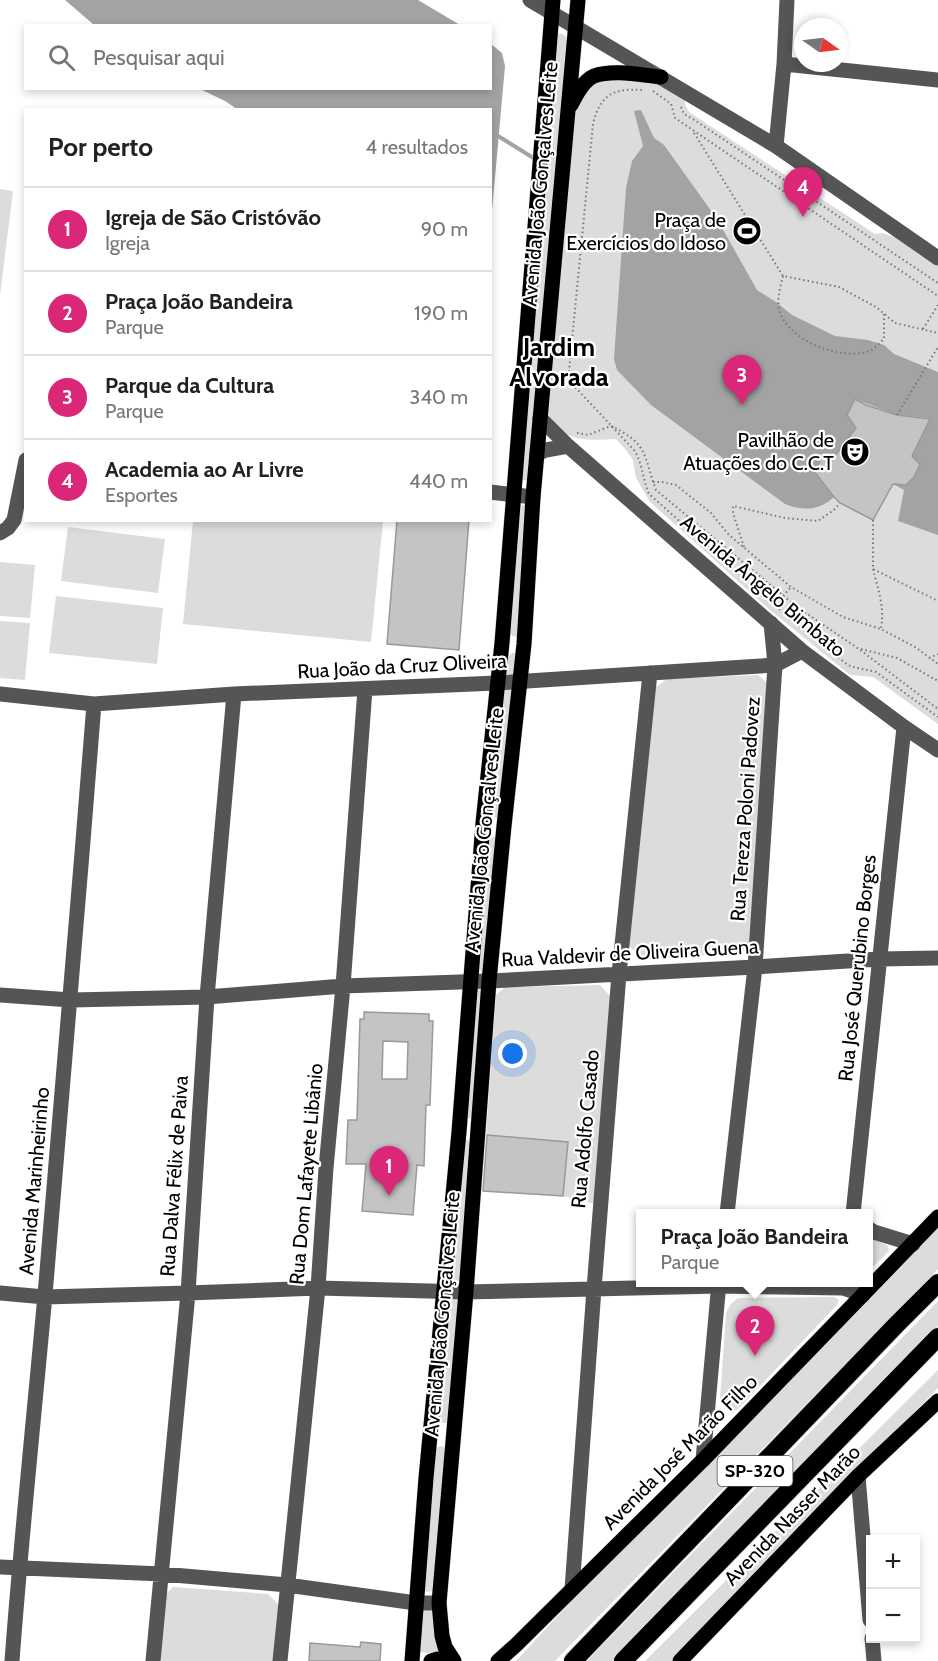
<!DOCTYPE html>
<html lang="pt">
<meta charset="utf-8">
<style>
body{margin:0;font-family:Cabin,sans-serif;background:#f6f6f6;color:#222}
.controls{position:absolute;right:18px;bottom:18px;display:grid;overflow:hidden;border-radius:0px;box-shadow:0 3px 9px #0003}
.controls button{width:54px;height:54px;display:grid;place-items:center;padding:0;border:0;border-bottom:2px solid #e0e0e0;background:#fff;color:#222;font:30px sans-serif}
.compass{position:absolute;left:794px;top:18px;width:54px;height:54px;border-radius:50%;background:#fff;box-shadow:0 3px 9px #0003;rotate:104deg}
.you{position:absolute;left:513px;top:1054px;width:21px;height:21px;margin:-15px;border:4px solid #fff;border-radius:50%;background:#1a73e8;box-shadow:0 0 0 9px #1a73e833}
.badge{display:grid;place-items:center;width:39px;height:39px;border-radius:50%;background:#db2777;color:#fff;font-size:20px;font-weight:700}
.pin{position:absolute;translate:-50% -50px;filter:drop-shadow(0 2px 3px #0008)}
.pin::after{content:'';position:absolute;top:32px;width:21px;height:18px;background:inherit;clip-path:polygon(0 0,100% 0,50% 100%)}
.popup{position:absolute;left:636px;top:1209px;width:237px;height:78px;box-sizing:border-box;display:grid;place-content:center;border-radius:0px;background:#fff;filter:drop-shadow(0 2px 4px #0005);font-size:20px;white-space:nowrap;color:#767676}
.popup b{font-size:22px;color:#222}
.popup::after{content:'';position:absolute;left:50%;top:100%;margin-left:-12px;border:12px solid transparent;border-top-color:#fff}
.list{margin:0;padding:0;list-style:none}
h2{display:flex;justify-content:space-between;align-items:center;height:78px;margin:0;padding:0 24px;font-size:26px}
h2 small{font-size:20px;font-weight:400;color:#767676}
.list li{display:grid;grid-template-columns:39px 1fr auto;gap:18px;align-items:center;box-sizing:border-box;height:84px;padding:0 24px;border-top:2px solid #e0e0e0}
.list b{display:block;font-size:22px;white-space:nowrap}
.list p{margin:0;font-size:20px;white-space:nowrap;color:#767676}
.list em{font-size:20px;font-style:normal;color:#767676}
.icon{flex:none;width:33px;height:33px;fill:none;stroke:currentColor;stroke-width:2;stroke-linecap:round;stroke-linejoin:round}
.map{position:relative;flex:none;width:938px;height:1661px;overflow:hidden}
.search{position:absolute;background:#fff;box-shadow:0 3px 9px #0003;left:24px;top:24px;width:468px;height:66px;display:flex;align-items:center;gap:15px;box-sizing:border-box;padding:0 21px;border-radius:0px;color:#767676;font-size:22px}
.panel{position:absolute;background:#fff;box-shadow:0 3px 9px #0003;left:24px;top:108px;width:468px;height:414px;border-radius:0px}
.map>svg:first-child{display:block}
.green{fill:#dcdcdc}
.water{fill:#a3a3a3}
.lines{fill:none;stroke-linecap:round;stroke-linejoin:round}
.stream{stroke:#a3a3a3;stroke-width:4}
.building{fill:#c4c4c4;stroke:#999;stroke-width:1.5;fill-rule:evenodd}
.major-casing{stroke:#dbdbdb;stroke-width:16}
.highway-casing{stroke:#dbdbdb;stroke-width:20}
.path{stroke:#777;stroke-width:2;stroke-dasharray:1.5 3;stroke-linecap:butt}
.minor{stroke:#555;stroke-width:15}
.major{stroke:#000;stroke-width:15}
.highway{stroke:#000;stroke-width:18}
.labels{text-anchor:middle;stroke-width:4.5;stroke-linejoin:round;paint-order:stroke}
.shield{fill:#fff;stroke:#4c4c4c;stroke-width:1.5}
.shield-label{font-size:18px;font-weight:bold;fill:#000}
.street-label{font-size:20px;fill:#000;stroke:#fff}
.poi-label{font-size:20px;fill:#000;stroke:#fff;text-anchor:end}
.district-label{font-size:26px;font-weight:bold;fill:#000;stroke:#fff}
</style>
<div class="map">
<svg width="938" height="1661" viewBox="0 0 938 1661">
<rect width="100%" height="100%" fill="#fff"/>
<path class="green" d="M559 33 565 35 567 41 532 478 529 481 522 480 556 37Z
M604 78 651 80 684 95 685 104 689 112 875 234 883 233 894 237 938 266V724L873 677 851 675 845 671 770 610 650 502 636 478 633 460 626 450 616 439C595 440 570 443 555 425 552 422 550 416 547 412L573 122C580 99 583 89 604 78Z
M0 189 13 191 0 295Z
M522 505H528L518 637 512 636 509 633 520 508Z
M193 521H383L371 642 183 624Z
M68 527 165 539 158 593 61 581Z
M0 562 35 565 30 618 0 616Z
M56 596 163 608 157 664 49 653Z
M0 621 30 623 25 680 0 678Z
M512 653H516V674L509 677 506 674 508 657Z
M758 675 767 683 750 947 742 952 644 960 629 946 656 687 667 679Z
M514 687 500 815 497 818 492 817 490 813 505 689Z
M490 837H495L497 841 484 971H479L487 841Z
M600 985 610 996 595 1204 563 1196 568 1142 486 1135 496 995 505 987Z
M476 989 482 990 473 1118H469L466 1115Z
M465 1140 471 1141 461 1279 458 1281H455L452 1277Z
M938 1225V1269L555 1661H516L577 1595Z
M869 1235 888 1246 889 1251 874 1266H869Z
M453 1297 459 1301 448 1423H442L439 1418 449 1300Z
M834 1297 839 1300 837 1305 737 1410C729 1410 723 1408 720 1400L726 1313 731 1304 738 1298Z
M938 1301V1326L613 1661H587Z
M938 1370V1388L674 1661H645Z
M443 1446 447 1451 433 1591 426 1592 423 1587 436 1450 438 1447Z
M173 1587 268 1594 279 1605 273 1661H159L164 1596Z
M428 1609 432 1611 441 1651 428 1653 420 1652 422 1613Z"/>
<path class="water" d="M65 0H418L460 25H94Z
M491 44 502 53 505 66 491 222 490 110 237 109 225 101 200 89 490 88Z
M641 110 654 138 664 145 717 219 757 290 776 302 792 315 835 336 868 340 884 345 894 354 938 372V535L898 521 904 490 893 484 906 485 914 477 912 456 929 418 897 415 855 399 847 415 856 428 831 461 822 458 814 470 834 497C819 511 803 511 785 504L651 405 617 370 614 359 626 188 632 161 643 146 634 111Z"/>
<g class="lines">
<path class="stream" d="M490 131 535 159"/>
</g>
<path class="building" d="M855 399 866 405 897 415 930 419 912 456 920 464 914 477 906 485 893 484 873 520 840 503 834 497 814 471 822 458 831 461 856 428 847 415Z
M397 520H469L459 650 387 644Z
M364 1012 429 1014V1021H433L430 1105H426L424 1166 417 1165 413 1215 362 1211 366 1164H346L348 1120H357L360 1019H364ZM383 1041 408 1042 407 1079H382Z
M487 1135 568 1142 563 1196 483 1191Z
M361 1642 381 1644 380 1661H309L310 1643 360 1647Z"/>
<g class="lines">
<g class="major-casing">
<path id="major" d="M571 105C576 95 583 81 594 76 614 69 640 75 661 77
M412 1661 426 1478 459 1132 483 823 502 643 553 0
M431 1661 437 1659 450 1661
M454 1661 445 1647 442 1636 439 1603 466 1292 489 981 504 826 524 644 533 497 578 0
M498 1661 516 1645 703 1460 938 1217
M680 1661 858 1476 938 1401"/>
</g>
<g class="highway-casing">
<path id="highway" d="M573 1661 896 1325 938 1283
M623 1661 938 1337"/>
</g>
<path class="path" d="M642 90C613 88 600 95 593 124L569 371 575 387 634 450C643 464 642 478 649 494L797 625 848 665C857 669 866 669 876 672L938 717
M653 91 671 104 675 118 938 296
M681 107 684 114 696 121 938 283
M694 133 783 276 839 287 876 307 895 323 938 333
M783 276C780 288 776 302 780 313 791 342 842 361 869 351 875 349 879 343 884 339V314
M923 329 938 305
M897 415 938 347
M577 433 588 435 611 426C649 444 643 455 656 490L797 607 859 649 938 709
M653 482H662L676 485 711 513 729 535 791 587 843 617 881 629 896 637 915 647 938 664
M873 520V569L938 601
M744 547 733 513V506L785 518 818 521 835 509 840 503
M873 569C878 589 885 608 881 628
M783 596 791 587
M861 649 897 658 938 681
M929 658 938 654"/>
<path class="minor" d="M530 0 776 146 938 258
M784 64 938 80
M776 146 784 64 787 0
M540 418 568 446 802 651 904 727 938 750
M537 454 546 450 568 446
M490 492 533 497
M0 533 8 528 14 520 26 460
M0 694 94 704 234 694 497 683 775 665 802 651
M0 995 71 1000 207 997 343 986 489 981 755 967 879 959 938 958
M727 1214 755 967 775 665 771 623
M853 1214 904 727
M869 1229 874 1232 913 1244
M0 1293 45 1297 188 1293 318 1288 466 1292 718 1286 843 1288 863 1295
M703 1460 719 1282
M858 1476 870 1620
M0 1567 162 1574 287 1585 416 1603H439
M572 1589 594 1289 619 974 650 673
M872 1638 874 1661
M12 1661C21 1539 34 1417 45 1295 63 1098 78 901 94 704
M153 1661 188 1293 207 997 234 694
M280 1661 318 1288 326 1168 343 986 365 689"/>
<use href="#major" class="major"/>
<use href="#highway" class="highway"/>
</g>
<defs>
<g id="stadium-disc" transform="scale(1.5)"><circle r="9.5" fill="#000" stroke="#fff"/><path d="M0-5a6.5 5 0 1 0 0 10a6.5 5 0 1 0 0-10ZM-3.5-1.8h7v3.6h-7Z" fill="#fff"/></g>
<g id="theatre-disc" transform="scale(1.5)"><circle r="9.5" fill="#000" stroke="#fff"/><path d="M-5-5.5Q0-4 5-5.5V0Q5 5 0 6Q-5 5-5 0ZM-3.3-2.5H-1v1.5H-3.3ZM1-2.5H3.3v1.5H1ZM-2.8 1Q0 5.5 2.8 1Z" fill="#fff"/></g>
</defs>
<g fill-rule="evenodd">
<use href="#stadium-disc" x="747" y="231"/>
<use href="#theatre-disc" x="855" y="452"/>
</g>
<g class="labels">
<rect class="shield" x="717.5" y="1456" width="75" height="30" rx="4.5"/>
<g class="shield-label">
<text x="755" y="1477">SP-320</text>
</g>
<g class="street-label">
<text transform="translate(540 184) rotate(-85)" y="7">Avenida João Gonçalves Leite</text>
<text transform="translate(763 586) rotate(40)" y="7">Avenida Ângelo Bimbato</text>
<text transform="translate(402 666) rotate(-3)" y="7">Rua João da Cruz Oliveira</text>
<text transform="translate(745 809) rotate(-86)" y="7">Rua Tereza Poloni Padovez</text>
<text transform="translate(484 830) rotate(-84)" y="7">Avenida João Gonçalves Leite</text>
<text transform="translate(630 953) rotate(-3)" y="7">Rua Valdevir de Oliveira Guena</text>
<text transform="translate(857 968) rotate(-84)" y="7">Rua José Querubino Borges</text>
<text transform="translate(585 1129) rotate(-85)" y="7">Rua Adolfo Casado</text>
<text transform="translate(306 1174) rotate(-85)" y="7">Rua Dom Lafayete Libânio</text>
<text transform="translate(174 1176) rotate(-86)" y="7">Rua Dalva Félix de Paiva</text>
<text transform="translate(34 1181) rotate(-85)" y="7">Avenida Marinheirinho</text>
<text transform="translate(442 1314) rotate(-85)" y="7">Avenida João Gonçalves Leite</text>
<text transform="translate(680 1452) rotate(-45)" y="7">Avenida José Marão Filho</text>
<text transform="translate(792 1515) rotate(-46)" y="7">Avenida Nasser Marão</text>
</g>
<g class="poi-label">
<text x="726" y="227">Praça de<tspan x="726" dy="23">Exercícios do Idoso</tspan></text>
<text x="834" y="447">Pavilhão de<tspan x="834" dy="23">Atuações do C.C.T</tspan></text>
</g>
<g class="district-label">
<text x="559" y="356">Jardim<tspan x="559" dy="30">Alvorada</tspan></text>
</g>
</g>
</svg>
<div class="controls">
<button>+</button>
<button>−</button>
</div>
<svg class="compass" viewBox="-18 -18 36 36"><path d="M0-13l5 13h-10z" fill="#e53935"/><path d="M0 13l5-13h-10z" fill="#767676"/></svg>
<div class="you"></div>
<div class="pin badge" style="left:389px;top:1196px">1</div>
<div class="pin badge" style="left:755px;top:1356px">2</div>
<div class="popup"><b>Praça João Bandeira</b>Parque</div>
<div class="pin badge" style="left:742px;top:405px">3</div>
<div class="pin badge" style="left:803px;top:217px">4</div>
<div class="search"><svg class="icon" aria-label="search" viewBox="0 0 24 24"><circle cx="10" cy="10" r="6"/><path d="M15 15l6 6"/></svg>Pesquisar aqui</div>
<section class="panel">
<h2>Por perto<small>4 resultados</small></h2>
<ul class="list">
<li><span class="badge">1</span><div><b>Igreja de São Cristóvão</b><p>Igreja</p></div><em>90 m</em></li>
<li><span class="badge">2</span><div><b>Praça João Bandeira</b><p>Parque</p></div><em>190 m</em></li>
<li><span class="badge">3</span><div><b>Parque da Cultura</b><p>Parque</p></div><em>340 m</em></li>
<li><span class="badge">4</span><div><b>Academia ao Ar Livre</b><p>Esportes</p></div><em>440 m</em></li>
</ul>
</section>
</div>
